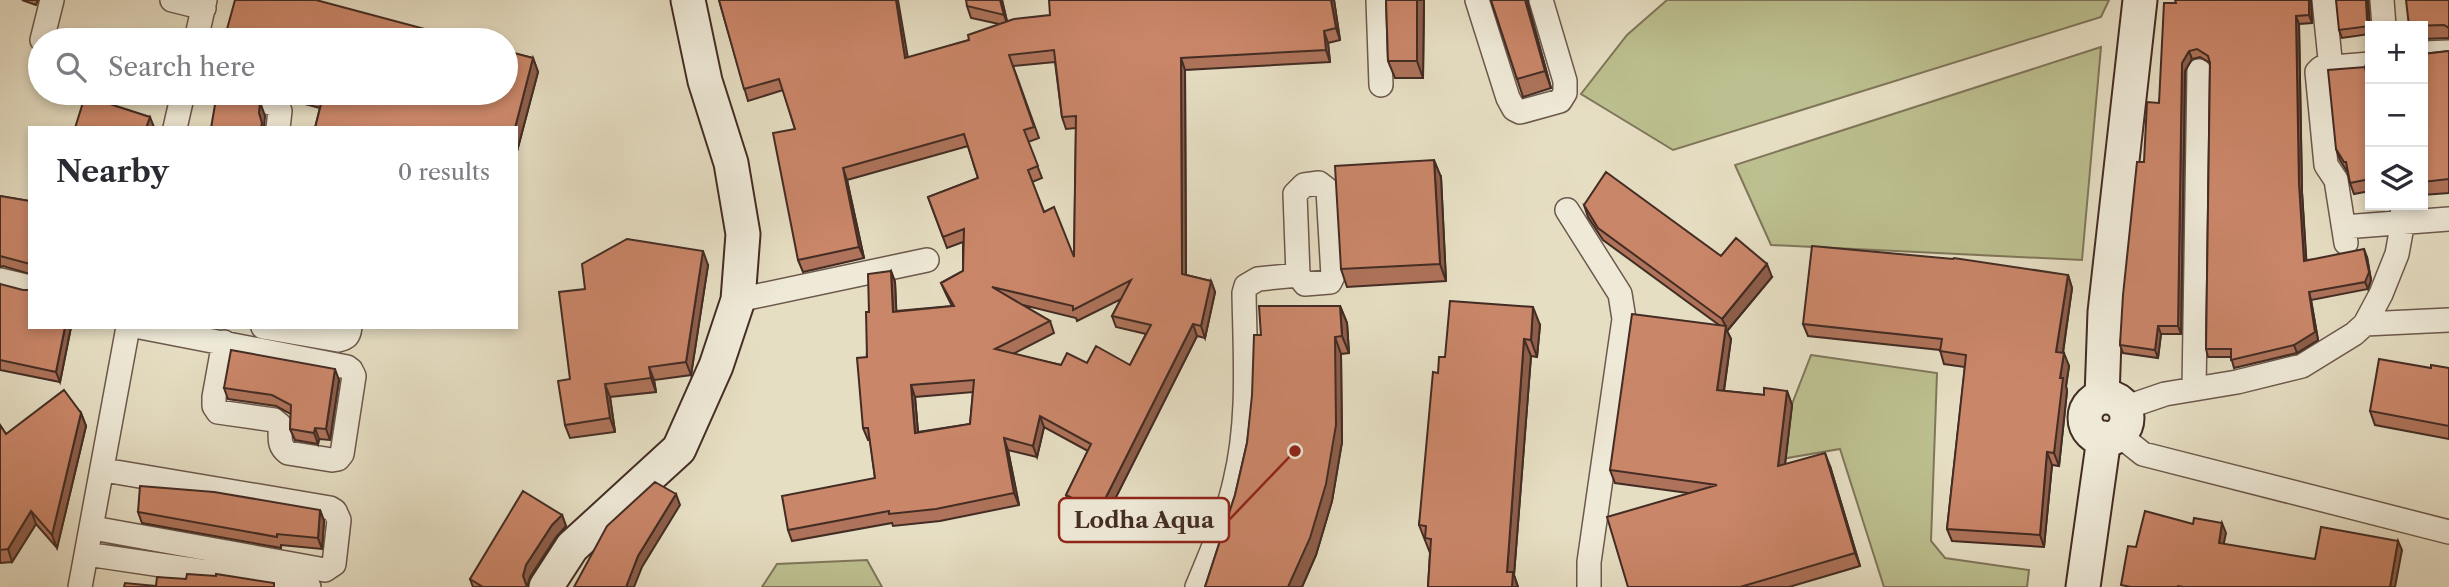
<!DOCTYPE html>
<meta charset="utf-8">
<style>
body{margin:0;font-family:"Libre Caslon Text",serif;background:#f7f7f7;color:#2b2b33}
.controls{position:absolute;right:21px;top:21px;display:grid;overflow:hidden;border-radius:0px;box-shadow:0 4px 10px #0003}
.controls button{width:63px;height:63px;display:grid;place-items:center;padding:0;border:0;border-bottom:2px solid #e1e1e2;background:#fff;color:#2b2b33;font:35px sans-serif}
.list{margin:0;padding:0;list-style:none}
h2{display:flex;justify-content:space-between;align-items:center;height:91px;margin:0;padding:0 28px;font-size:30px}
h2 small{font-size:23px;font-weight:400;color:#7c7c81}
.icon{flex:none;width:38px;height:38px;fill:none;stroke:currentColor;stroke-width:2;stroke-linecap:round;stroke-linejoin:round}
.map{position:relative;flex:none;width:2449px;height:587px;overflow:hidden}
.search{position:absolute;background:#fff;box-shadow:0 4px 10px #0003;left:28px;top:28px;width:490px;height:77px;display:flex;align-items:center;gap:18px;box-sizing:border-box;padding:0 24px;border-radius:38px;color:#7c7c81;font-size:26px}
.panel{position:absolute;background:#fff;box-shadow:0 4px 10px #0003;left:28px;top:126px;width:490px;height:203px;border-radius:0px}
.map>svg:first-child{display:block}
.green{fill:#bcbf8f;stroke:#80765a;stroke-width:2}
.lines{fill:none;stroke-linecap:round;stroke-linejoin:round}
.street-casing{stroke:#6c584c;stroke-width:26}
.secondary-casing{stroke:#432c24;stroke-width:37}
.street{stroke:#efead8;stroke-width:23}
.secondary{stroke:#efead8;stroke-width:33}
.wall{fill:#ae735a;stroke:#432c24;stroke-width:2;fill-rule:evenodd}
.shaded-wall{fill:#8d5e4a;stroke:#432c24;stroke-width:2}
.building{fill:#ca8669;stroke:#432c24;stroke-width:2;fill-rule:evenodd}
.leader{fill:none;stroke:#8f2418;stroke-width:2.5}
.callout-dot{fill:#8f2418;stroke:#efead8;stroke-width:2.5}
.callout{fill:#efead8;stroke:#8f2418;stroke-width:2.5}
.callout-label{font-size:23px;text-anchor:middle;font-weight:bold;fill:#432c24}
</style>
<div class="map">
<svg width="2449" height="587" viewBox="0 0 2449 587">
<rect width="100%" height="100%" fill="#e6dec3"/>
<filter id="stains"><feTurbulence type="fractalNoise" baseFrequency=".00286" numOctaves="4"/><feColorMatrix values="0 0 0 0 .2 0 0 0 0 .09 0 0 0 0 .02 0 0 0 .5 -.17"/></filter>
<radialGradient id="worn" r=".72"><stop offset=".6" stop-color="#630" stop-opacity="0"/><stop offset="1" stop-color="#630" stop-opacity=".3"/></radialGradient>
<path class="green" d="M1667 0H2109L2101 17 1673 150 1581 94 1627 35Z
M2101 47 2082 260 1771 245 1735 165Z
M1811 355 1937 373 1931 541 1945 558 2029 570 2027 587H1884L1840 449 1770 461Z
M867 560 882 587H762L777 564Z"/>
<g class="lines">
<g class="street-casing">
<path id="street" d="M172 0 204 8
M1378 0 1381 85
M1477 0 1508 98 1514 109 1520 112 1560 101 1565 93V81L1541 0
M2324 0 2330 59
M2382 0 2384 26
M42 40 52 0
M196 40 205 0
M2423 53 2449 52
M235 93 277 105 280 111 278 128
M175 128 183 93
M1319 183 1328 190 1333 276 1330 282 1305 284 1298 275 1295 194 1304 185Z
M1567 210 1620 294 1624 319 1589 562V587
M2344 227 2449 219
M2346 243 2336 180 2326 165 2317 72 2321 68 2370 64
M0 280 30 287
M738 300 927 260
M2365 324 2449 320
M140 327 347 367 351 370 354 376 342 454 338 459 332 460 288 453C277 445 281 436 280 425L274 420 218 412 214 406V397L224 342
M263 327 338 340C347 338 349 336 350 327
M2194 389 2199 71
M2124 408 2165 394 2237 382 2302 366 2354 334 2365 324 2381 294 2397 254 2403 221 2402 205
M2119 435 2143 454 2449 532
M93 528 325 570 334 564 339 520 335 511 330 508 104 470
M87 554 309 587
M80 587 128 327
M1197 587C1211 553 1227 517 1235 481 1250 420 1245 355 1244 293L1246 286 1258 279 1298 275"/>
</g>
<g class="secondary-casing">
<path id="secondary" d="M2102 397 2105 312 2140 0
M2085 418a21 21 0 1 1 42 0a21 21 0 1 1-42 0Z
M546 587 572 547 679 449 716 366 738 300 743 234 731 163 705 81 688 0
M2083 587 2104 438"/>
</g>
<use href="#street" class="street"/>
<use href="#secondary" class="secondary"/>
</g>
<path class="wall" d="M22 0H38L36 5Z
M719 0 908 58 969 40 999 24 971 18 967 6 1002 0 1007 21 1334 0 1340 40 1328 43 1330 62 1185 70 1186 275 1211 281 1215 292 1205 338 1197 336 1103 523 1070 506 1066 495 1088 451 1044 427 1037 457 1008 450 1019 505 940 521 893 526 892 523 792 541 788 530 875 478 870 439 868 440 863 428 869 312 891 271 895 282 896 311 952 306 946 294 941 283 963 271V242L947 248 928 197 978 178 968 146 847 180 864 258 803 272 798 260 795 129 783 90 748 101ZM1055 62 1062 117 1066 129 1076 128 1074 257 1044 212 1032 182 1042 178 1028 142 1039 138 1013 66ZM1121 299 1112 316 1116 327 1146 334 1130 365 1087 363 1061 365 1013 354 1054 333 1050 321 1023 305 1076 318 1077 321ZM973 392 970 424 918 432 915 397Z
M1386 0H1424L1423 78H1395L1388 61Z
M1491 0H1528V4L1551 88 1523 97Z
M2311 0 2312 23 2299 24 2302 192 2306 260 2367 257 2371 280 2368 289 2311 300 2318 340 2297 353 2234 368 2231 357H2208L2206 349 2210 63 2200 57 2192 59 2185 71 2181 334H2161L2158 358 2123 353 2120 345 2144 162 2159 103 2176 3Z
M2368 0 2370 34 2342 38 2339 30Z
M2449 0V38L2423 39V26Z
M506 51 533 58 538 72 516 155V128H315L320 108 290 100 282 93H506Z
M2449 51V193L2423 195V54Z
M2365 67 2370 83V191L2354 194 2350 183 2348 173 2340 160 2336 149Z
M1441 177 1446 281 1347 287 1341 269Z
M0 196 30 201V274L3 266 0 267Z
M1584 205 1721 256 1772 277 1727 331 1731 339 1724 391 1764 395 1787 391 1792 405 1785 465 1830 466 1860 566 1789 587H1628L1688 493 1615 483 1610 470 1719 325 1603 240 1588 217Z
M708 265 691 375 654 380 656 392 610 397 615 432 570 438 565 425 570 379 585 289Z
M2068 275 2072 288 2063 353 2069 366 2066 386 2067 391 2059 466 2052 465 2044 547 1952 541 1947 529 1965 367 1944 364 1940 350 1808 336 1803 324Z
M0 284 30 327H71L60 382 0 370Z
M1340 306 1347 323 1349 353 1341 354 1342 442 1332 501 1316 555 1302 587H1205L1235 495 1247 443 1261 335Z
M1540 325 1537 357 1531 356 1514 575 1518 587H1428L1430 553 1419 525 1445 357Z
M2431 368H2449V439L2375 425 2370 411Z
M339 380 330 440 319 439 318 444 295 440 290 429 291 414 276 406 228 399 224 388Z
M81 413 86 426 57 548 36 524 12 562 0 563V425L6 434Z
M320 510 324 521 322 549 281 545V548L142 523 138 512Z
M562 515 566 526 556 537 530 577 527 587H473L470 579Z"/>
<path class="shaded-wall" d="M896 0H898L910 70 905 58Z
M1000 0H1002L1008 26 1004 15Z
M1331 0H1334L1340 40 1336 28Z
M1417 0H1424L1423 78 1417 61Z
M1525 0H1528V4L1551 88 1545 71Z
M2309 0H2311L2312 23 2309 15Z
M2366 0H2368L2370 27 2367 19Z
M2296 16 2299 24 2302 192 2307 269 2304 261 2299 184Z
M1324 31 1328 43 1330 62 1326 50Z
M2189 51 2192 59 2185 71 2181 334 2178 326 2182 63Z
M533 58 538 72 516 155V128H515Z
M1181 58 1185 70 1186 285 1182 274Z
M2365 67 2370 83V93Z
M260 102 265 116 264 128H261L259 113Z
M150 117 154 127 153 128H146Z
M1434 160 1441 177 1446 281 1440 264Z
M843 168 847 180 864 258 859 247Z
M2364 249 2367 257 2371 280 2368 289 2365 282Z
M703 251 708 265 691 375 686 362Z
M1767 264 1772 277 1727 331 1731 339 1722 403 1717 390 1726 327 1722 319Z
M891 271 895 282 897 323 893 312Z
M2068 275 2072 288 2061 365 2056 352Z
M1211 281 1215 292 1205 338 1201 326Z
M2309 292 2311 300 2318 340 2297 353 2294 345Z
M1340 306 1347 323 1349 353 1342 336Z
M1533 307 1540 325 1537 357 1531 340Z
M1193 324 1197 336 1103 523 1099 511Z
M2158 326 2161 334 2158 358 2155 350Z
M65 327H71L60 382 56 372Z
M1335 337 1341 354 1342 442 1332 501 1316 555 1302 587H1288Z
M1524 339 1531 356 1514 575 1518 587H1512L1507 572Z
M2064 353 2069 366 2066 386 2067 391 2059 466 2054 453 2060 378Z
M649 367 654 380 656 392 651 378Z
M335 369 339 380 330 440 326 429Z
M605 384 610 397 615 432 610 418Z
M911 385 915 397 919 444 915 433Z
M1787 391 1792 405 1783 480 1778 466Z
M81 413 86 426 57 548 52 535Z
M1040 416 1044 427 1037 457 1033 446Z
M315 428 319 439 318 444 314 433Z
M1004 438 1008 450 1019 505 1014 493Z
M2047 452 2052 465 2044 547 2040 535Z
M1825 453 1830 466 1860 566 1855 553Z
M676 494 680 505 642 567 634 587H626L638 556Z
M320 510 324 521 322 549 318 538Z
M31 511 36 524 12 562 8 549Z
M562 515 566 526 556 537 530 577 527 587 523 576 526 565 552 525Z
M2222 523 2226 533 2222 552 2219 543Z
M2398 541 2402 550 2395 587H2390Z"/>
<path class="building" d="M235 0H316L466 40H224Z
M719 0H896L905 58 969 40 968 35 1014 19 1050 15 1049 0H1331L1336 28 1324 31 1326 50 1181 58 1182 274 1211 281 1201 326 1193 324 1099 511 1066 495 1091 444 1040 416 1033 446 1004 438 1014 493 936 509 889 514V511L788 530 782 496 875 478 868 428H863L857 358 867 357 866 312H869L868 274 891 271 893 312 954 306 941 283 963 271 964 229 943 237 928 197 978 178 964 134 843 168 859 247 798 260 773 133 795 129 779 79 744 89ZM1054 50 1062 117 1076 116 1074 257 1054 207 1044 212 1028 170 1038 166 1024 130 1034 127 1009 55ZM1131 280 1112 316 1151 325 1130 365 1096 346 1087 363 1067 353 1061 365 995 349 1050 321 992 287 1073 306V310ZM974 380 970 424 915 433 911 385Z
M966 0H1000L1004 15 967 6Z
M1386 0H1417V61H1388Z
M1491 0H1525L1545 71 1517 79Z
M2175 0H2309V15L2296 16 2299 184 2304 261 2364 249 2369 272 2365 282 2309 292 2315 332 2294 345 2231 360V349H2206L2210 63 2208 56 2197 49 2189 51 2182 63 2178 326H2158L2155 350 2120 345 2123 295 2137 162H2144L2147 102 2159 103 2164 3H2176Z
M2336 0H2366L2367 19 2370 26 2339 30Z
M2406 0H2449V28L2444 25 2409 26Z
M506 51 533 58 515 128H315L323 96 310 93H506Z
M2449 51V179L2423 182V54Z
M2365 67 2370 93V179L2350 183 2346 162H2344L2336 149 2328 70Z
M217 93H226L260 102 259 113 262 123 261 128H211Z
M85 96 150 117 146 128H75Z
M1434 160 1440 264 1341 269 1335 166Z
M1606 172 1721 256 1736 238 1767 264 1722 319 1598 228 1584 205Z
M0 196 30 201V264L0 256Z
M627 239 703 251 686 362 649 367 651 378 605 384 610 418 565 425 558 381 570 379 559 292 585 289 582 264Z
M1812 246 1953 259 1954 258 2068 275 2056 352 2064 353 2060 378H2063L2054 453 2047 452 2040 535 1947 529 1966 355 1940 351 1942 339 1803 324Z
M0 284 23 290H30V327H65L56 372 0 360Z
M1450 301 1533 307 1531 340 1524 339 1507 572H1513L1512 587H1428L1431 539 1425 538 1426 526 1419 525 1433 372 1438 373 1439 357H1445Z
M1259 306H1340L1342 336 1335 337 1336 425 1326 484 1310 538 1288 587H1205L1235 495 1247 443 1252 395 1254 335H1261Z
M1632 314 1726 326 1717 390 1764 395V388L1787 391 1778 466 1825 453 1855 553 1740 587H1628L1607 517 1717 485 1610 470Z
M231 350 335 369 326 429 315 428 314 433 290 429 291 405 272 395 224 388Z
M2379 359 2431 368V365L2449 368V426L2370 411Z
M64 390 81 413 52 535 31 511 8 549 0 550V425L6 434Z
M655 482 676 494 638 556 626 587H574L607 526Z
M140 486 214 492 320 510 318 538 277 534V537L138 512Z
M523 491 562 515 552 525 526 565 523 576 527 587H483L470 579Z
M2145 511 2193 524 2194 518 2222 523 2219 543 2315 559 2321 527 2398 541 2390 587H2184L2178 586 2177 587H2131L2121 585 2128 546 2136 547Z
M187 574 216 576V574L274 583V587H124L125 583 156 586 157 577 186 579Z"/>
<path class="leader" d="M1295 451L1229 520"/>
<circle class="callout-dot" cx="1295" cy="451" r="7"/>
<rect class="callout" x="1059" y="498" width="170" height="44" rx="7"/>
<g class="callout-label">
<text x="1144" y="528">Lodha Aqua</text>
</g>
<rect width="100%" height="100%" filter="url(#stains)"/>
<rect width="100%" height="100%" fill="url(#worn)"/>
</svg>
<div class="controls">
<button>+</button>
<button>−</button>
<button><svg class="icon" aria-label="layers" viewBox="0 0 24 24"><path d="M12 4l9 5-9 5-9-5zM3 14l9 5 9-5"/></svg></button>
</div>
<div class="search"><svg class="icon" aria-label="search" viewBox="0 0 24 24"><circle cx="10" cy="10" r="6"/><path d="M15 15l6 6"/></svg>Search here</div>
<section class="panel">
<h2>Nearby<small>0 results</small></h2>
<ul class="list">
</ul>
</section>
</div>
